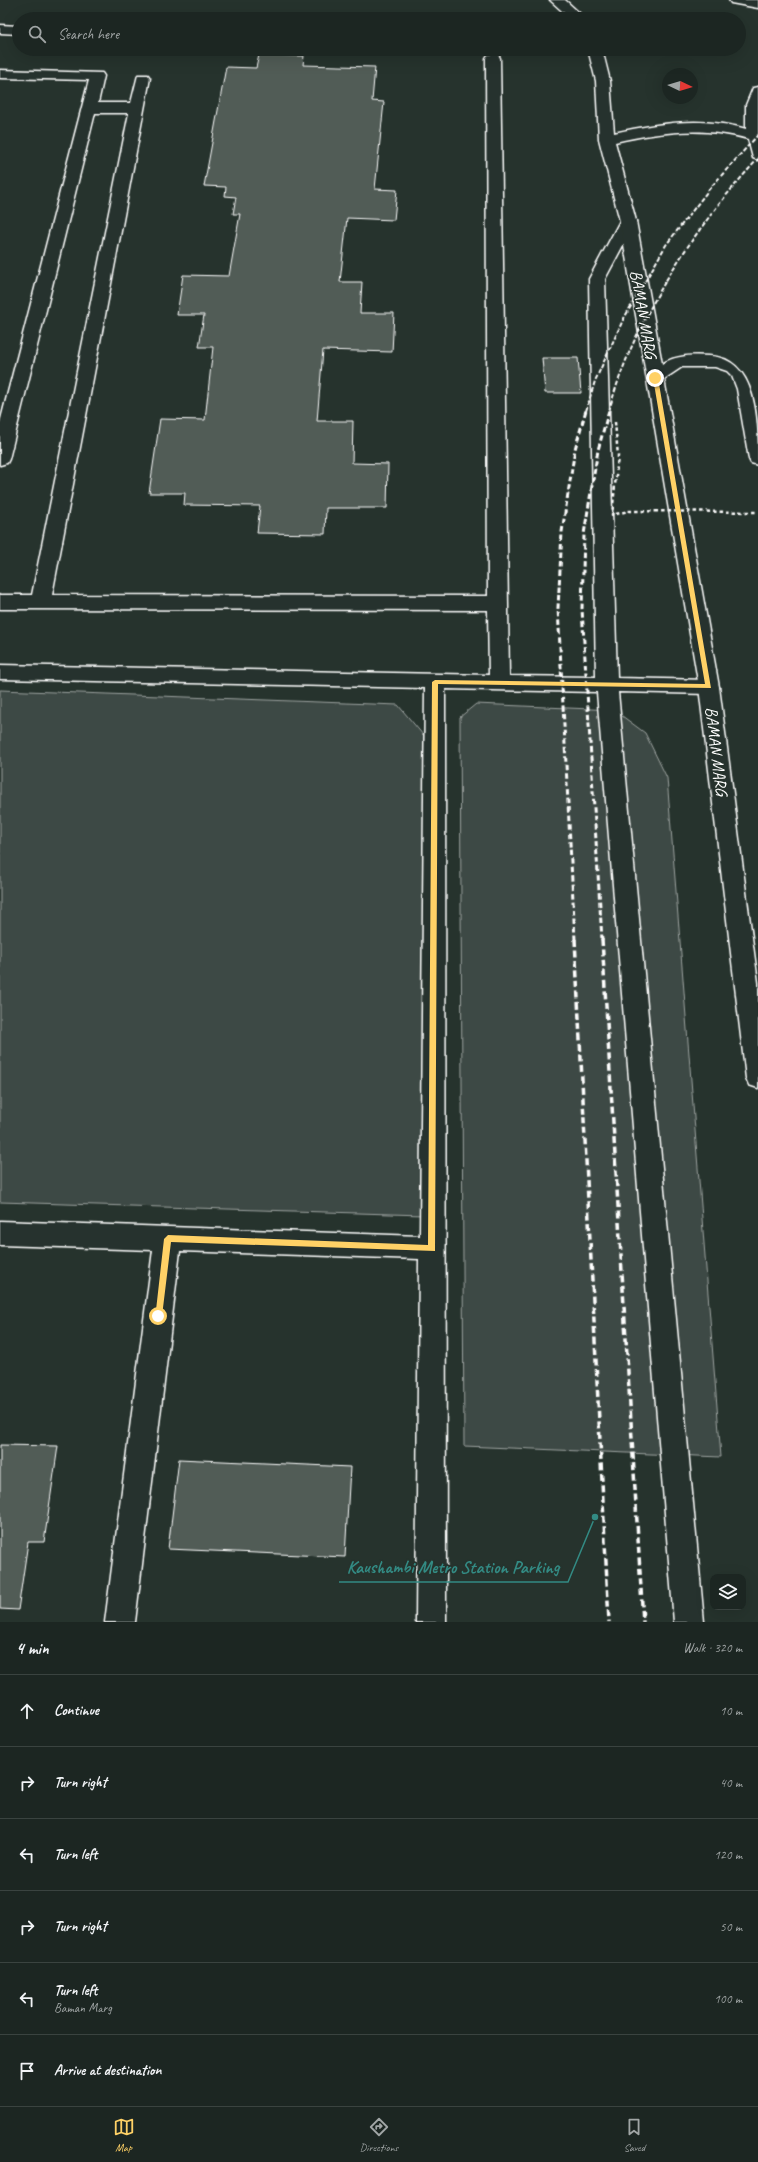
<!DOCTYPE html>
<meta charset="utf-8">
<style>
body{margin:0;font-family:Caveat,sans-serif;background:#29322f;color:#f1f3f6}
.controls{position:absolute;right:12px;bottom:12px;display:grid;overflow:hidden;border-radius:8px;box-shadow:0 4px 16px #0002}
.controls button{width:36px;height:36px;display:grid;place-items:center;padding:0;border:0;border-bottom:1px solid #3a4340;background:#1c2622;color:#f1f3f6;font:20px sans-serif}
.compass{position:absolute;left:662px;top:68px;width:36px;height:36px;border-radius:50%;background:#1c2622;box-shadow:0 4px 16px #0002;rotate:94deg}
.stop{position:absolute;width:12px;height:12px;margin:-9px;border:3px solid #ffd166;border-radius:50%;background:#fff}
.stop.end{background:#ffd166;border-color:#fff;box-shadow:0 1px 4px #0008}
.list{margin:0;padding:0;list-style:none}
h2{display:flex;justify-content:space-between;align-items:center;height:52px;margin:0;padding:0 16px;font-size:17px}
h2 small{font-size:13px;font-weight:400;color:#a0a5a5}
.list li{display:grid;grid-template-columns:26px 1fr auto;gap:12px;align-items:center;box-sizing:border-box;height:72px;padding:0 16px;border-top:1px solid #3a4340}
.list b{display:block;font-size:15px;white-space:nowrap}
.list p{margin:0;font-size:13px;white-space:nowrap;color:#a0a5a5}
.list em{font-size:13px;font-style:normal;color:#a0a5a5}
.icon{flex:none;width:22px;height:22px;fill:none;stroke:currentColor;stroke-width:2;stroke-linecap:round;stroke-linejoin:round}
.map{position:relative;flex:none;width:758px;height:1622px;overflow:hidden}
.search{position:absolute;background:#1c2622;box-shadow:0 4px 16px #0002;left:12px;right:12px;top:12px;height:44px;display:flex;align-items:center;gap:10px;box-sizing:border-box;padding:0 14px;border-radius:22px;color:#a0a5a5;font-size:15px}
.sheet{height:484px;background:#1c2622}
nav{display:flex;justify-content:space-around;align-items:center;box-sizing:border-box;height:56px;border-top:1px solid #3a4340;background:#1c2622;font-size:11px;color:#a0a5a5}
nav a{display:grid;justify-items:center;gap:2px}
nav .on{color:#ffd166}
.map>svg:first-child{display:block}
.green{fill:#3e4944;stroke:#9ea4a2}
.building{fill:#515c57;stroke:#fff}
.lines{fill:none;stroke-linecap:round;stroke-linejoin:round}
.minor-casing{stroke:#fff;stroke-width:3}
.major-casing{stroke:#fff;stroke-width:3}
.minor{fill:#26332d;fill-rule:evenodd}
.major{fill:#26332d;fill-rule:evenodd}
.rail-far2{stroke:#fff;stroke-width:2;stroke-dasharray:4.5 2;stroke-linecap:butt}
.rail-far1{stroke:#fff;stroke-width:3;stroke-dasharray:5.5 3;stroke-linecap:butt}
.rail{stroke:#fff;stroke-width:3.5;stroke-dasharray:7 3.5;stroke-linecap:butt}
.path-bridge{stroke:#fff;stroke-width:2.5;stroke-dasharray:3.5 3;stroke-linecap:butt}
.route{fill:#ffd166}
.labels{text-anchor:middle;stroke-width:3.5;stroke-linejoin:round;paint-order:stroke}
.street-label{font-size:17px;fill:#fff;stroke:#26332d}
.leader{fill:none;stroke:#338b84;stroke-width:1.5}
.callout-dot{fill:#338b84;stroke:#26332d;stroke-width:1.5}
.callout-label{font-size:18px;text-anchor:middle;font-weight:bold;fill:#338b84;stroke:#26332d;stroke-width:3.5;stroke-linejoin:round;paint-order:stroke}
</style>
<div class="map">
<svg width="758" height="1622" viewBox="0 0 758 1622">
<rect width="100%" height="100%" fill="#26332d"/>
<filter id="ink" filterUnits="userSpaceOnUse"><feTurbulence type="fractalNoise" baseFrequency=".025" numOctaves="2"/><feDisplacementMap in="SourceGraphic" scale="8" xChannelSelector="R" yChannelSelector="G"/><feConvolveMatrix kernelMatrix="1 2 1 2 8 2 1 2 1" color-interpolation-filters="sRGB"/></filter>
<g filter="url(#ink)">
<path class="green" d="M0 690 398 705 429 742 423 1215 0 1202Z
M476 704 614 710 645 733 667 778 721 1457 464 1446 460 717Z"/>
<path class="building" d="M259 55 304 56 303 65 375 67 372 101 384 102 375 189 397 190 394 220 347 218 340 282H362L360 313H394L392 352 323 350 317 421H353L352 463 388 464 387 508H326L325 534 257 533 260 506 184 505 185 493H149L160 419 205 420 213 347H199L204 315H177L183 275 229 276 240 214H233L236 197 225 196 226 187 204 186 226 67 256 68Z
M542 358H578L581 393H545Z
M0 1445 58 1446 44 1542H28L18 1610 0 1609Z
M179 1459 350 1467 345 1557 168 1549Z"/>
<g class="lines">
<g class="minor-casing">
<path id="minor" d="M0 25 19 26V34L0 33Z
M493 54 498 55 500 58 509 676 596 677 589 279 620 221 622 218H634L636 221 605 279 617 678 709 680 716 682 719 687 716 692 709 694 618 692 704 1622H674L597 692 445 689 446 1622H416L419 1259 180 1251 135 1622H105L153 1250 0 1245V1221L420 1236 425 688 0 679V665L489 675 488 610 0 609V595H32L129 113H95L9 459 7 463 0 465V423L89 80 0 78V70L102 73 104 76 98 103H131L138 75H148L150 78 52 595 488 596 486 58 488 55Z"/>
</g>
<g class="major-casing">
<path id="major" d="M550 0H565L586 19H571Z
M729 0H758V8L731 3Z
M588 49H602L610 81 614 133C658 123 702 116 746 129V105L753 88 758 87V160L753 158 748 139C703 126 660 132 615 142L636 221 662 364C676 355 693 355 709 356 758 358 758 422 758 465L751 463 749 459 737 389 732 376 727 371 715 367H682L664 379 719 687 758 983V1088L749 1085 746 1078 699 687 620 221 599 139 596 81Z"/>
</g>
<use href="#minor" class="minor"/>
<use href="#major" class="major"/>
<path class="rail-far2" d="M586 411 595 381 623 320 666 245 710 188 758 135
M609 411C634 318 693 229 758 159"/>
<path class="rail-far1" d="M575 940 558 608 562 532 575 449 586 410
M602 940 582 609 584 534 598 450 609 410"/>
<path class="rail" d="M575 939 609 1622
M602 939 643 1622"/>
<path class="path-bridge" d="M615 422 618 456 612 515 628 511 758 512"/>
</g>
</g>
<path class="route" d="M655 376 658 378 711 688 438 684 435 1251 171 1242 162 1316 161 1319H155L164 1239 168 1235 428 1245 432 682 435 680 705 684 653 378Z"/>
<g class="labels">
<g class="street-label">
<text transform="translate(644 314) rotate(80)" y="6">BAMAN MARG</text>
<text transform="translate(717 751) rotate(83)" y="6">BAMAN MARG</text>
</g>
</g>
<path class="leader" d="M595 1517L568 1582H339"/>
<circle class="callout-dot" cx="595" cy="1517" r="4"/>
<g class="callout-label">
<text x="453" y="1573">Kaushambi Metro Station Parking</text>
</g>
</svg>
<div class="controls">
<button><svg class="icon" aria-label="layers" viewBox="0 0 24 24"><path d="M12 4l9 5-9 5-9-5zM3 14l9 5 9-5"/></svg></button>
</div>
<svg class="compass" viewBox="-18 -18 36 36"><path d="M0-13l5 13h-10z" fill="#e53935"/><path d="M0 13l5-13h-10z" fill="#a0a5a5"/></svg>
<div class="stop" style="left:158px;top:1316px"></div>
<div class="stop end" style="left:655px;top:378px"></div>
<div class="search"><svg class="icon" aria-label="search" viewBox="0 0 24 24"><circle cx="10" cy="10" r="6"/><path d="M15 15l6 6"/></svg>Search here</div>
</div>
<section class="sheet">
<h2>4 min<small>Walk · 320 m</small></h2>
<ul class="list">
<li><svg class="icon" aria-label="ahead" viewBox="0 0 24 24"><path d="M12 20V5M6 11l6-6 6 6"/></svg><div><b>Continue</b></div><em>10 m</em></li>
<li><svg class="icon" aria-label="right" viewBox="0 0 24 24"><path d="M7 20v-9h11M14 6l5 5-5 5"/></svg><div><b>Turn right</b></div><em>40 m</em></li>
<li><svg class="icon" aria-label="left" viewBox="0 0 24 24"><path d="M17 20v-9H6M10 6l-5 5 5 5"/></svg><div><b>Turn left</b></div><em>120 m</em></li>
<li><svg class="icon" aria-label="right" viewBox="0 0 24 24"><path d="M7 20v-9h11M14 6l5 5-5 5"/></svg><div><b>Turn right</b></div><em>50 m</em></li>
<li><svg class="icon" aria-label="left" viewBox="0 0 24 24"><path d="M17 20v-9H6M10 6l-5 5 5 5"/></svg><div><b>Turn left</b><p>Baman Marg</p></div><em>100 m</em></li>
<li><svg class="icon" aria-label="arrive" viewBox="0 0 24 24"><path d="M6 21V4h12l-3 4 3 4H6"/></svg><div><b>Arrive at destination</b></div></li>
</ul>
</section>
<nav>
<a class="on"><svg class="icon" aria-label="map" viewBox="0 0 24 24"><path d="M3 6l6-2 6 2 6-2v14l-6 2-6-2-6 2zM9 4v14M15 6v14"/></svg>Map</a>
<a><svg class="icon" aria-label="directions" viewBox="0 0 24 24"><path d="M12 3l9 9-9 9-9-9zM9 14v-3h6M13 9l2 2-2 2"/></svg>Directions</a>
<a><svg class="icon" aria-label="saved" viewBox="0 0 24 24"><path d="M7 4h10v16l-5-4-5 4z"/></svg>Saved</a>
</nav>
